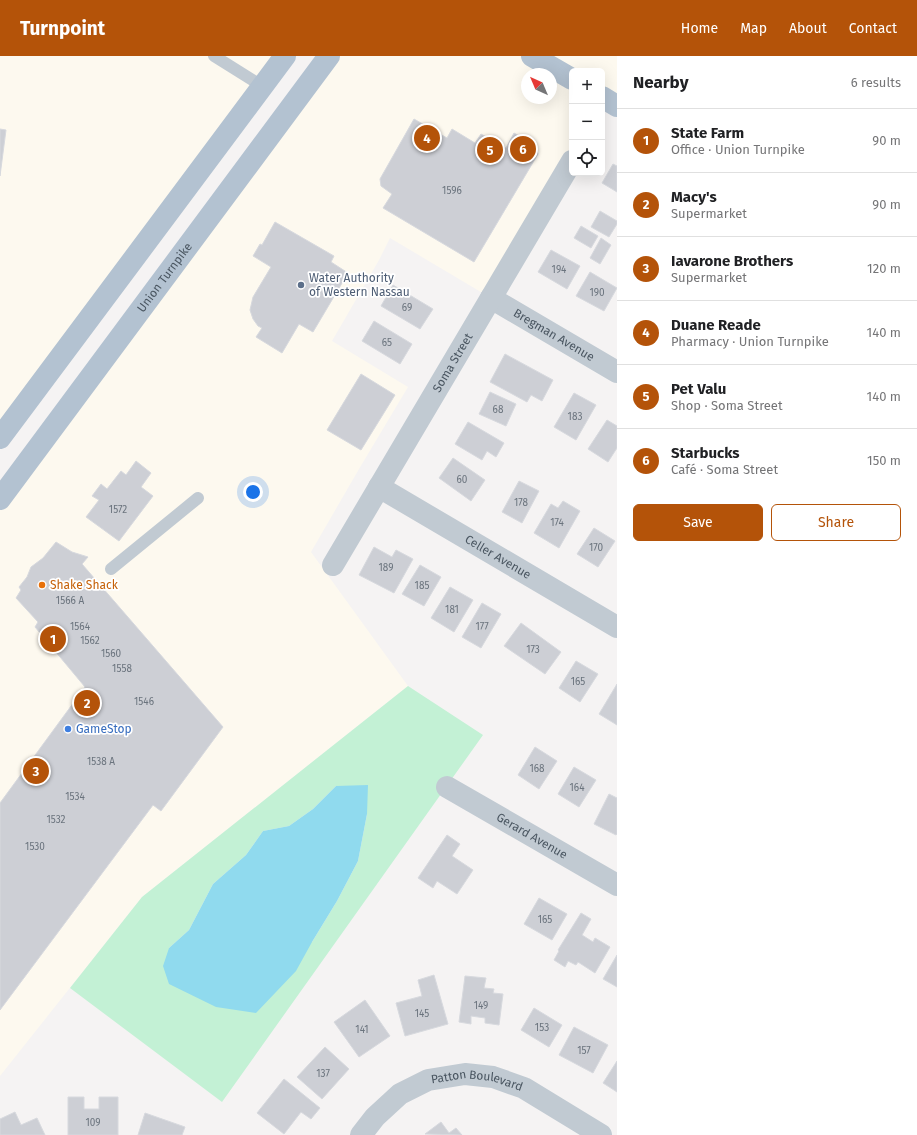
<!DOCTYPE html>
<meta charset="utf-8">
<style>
body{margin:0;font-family:"Fira Sans",sans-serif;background:#f6f6f6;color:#202124}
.controls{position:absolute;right:12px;top:12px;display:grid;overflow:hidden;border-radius:6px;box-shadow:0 4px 16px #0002}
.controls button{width:36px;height:36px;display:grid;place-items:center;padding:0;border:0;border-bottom:1px solid #e0e0e0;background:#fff;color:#202124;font:20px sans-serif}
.compass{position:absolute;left:521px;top:12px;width:36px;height:36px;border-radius:50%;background:#fff;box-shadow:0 4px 16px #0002;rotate:316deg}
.you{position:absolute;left:253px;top:436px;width:14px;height:14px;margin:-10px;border:3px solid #fff;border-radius:50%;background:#1a73e8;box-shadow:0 0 0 6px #1a73e833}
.badge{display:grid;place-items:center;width:26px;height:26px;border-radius:50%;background:#b45309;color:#fff;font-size:13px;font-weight:700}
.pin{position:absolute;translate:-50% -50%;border:2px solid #fff;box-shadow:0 1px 4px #0006}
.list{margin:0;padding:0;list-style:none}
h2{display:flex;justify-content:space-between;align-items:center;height:52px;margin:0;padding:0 16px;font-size:17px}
h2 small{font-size:13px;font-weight:400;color:#757577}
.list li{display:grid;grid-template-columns:26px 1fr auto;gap:12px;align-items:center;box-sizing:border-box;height:64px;padding:0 16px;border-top:1px solid #e0e0e0}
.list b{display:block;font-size:15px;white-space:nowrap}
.list p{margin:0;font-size:13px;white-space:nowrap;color:#757577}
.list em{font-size:13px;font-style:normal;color:#757577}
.actions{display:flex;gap:8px;padding:12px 16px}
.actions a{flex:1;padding:9px 0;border:1px solid #b45309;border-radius:6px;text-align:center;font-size:14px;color:#b45309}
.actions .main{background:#b45309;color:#fff}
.icon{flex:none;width:22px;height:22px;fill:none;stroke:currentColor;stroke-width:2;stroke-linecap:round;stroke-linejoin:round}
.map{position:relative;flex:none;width:617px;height:1079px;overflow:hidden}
header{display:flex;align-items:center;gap:24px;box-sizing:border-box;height:56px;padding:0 20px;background:#b45309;color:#fff}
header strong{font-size:19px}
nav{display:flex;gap:22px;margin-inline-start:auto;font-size:14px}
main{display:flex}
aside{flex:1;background:#fff}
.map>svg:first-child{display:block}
.commercial{fill:#fdf9ef;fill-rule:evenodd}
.green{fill:#c3f1d5;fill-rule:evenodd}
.water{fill:#90daee}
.building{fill:#cdcfd5;stroke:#d7d9de}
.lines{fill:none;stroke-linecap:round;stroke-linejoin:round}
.service{stroke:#c1cad2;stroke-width:12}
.minor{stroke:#c1cad2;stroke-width:22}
.primary{stroke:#b3c2d1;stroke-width:22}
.service-dot{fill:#5c6f8a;stroke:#fff;stroke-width:1.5}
.food-dot{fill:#e8710a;stroke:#fff;stroke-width:1.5}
.shop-dot{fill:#3f7fe0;stroke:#fff;stroke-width:1.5}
.labels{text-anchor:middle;stroke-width:3.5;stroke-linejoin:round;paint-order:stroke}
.number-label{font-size:10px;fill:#6b747e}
.street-label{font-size:12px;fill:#4a5661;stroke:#fff}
.service-label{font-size:12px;fill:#4e5e75;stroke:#fff;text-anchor:start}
.food-label{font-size:12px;fill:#c56008;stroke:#fff;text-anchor:start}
.shop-label{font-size:12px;fill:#366cbe;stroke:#fff;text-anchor:start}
</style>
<header>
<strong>Turnpoint</strong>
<nav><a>Home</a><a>Map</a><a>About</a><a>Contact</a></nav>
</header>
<main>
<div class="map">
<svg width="617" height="1079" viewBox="0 0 617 1079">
<rect width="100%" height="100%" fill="#f5f3f3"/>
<path class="commercial" d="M0 0H285L0 382Z
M329 0H617V50L607 45 602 54V15H572V105L491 242 390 182 379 204 332 285 408 331 359 413 311 496 408 630 142 841 0 1020V443ZM527 18H551V42H527Z"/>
<path class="green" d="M408 630 483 679 222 1046 70 932 142 841ZM336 730 367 758 358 805 337 845 312 886 169 892 189 874 213 828 246 799 263 775 289 770 313 753Z"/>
<path class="water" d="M368 729 367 758 358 805 337 845 312 886 296 915 256 957 216 951 169 928 163 910 169 892 189 874 213 828 246 799 263 775 289 770 313 753 336 730Z"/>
<path class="building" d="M414 63 447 82 452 73 475 87 481 78 506 92 514 77 535 89 538 98 474 206 383 152 392 138 381 130 380 123Z
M0 73 6 74 0 120Z
M613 108 617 110V136L602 127Z
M600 155 617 165V168L609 181 591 171Z
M275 166 334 200 331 206 348 217 313 276 299 268 282 297 256 281 262 272 258 270 253 263 250 254 253 241 271 211 253 200 260 188 262 189Z
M581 170 598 180 591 192 574 182Z
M601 182 611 189 600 208 590 202Z
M551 194 580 210 567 233 538 216Z
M590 216 617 232 604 255 576 240Z
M393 229 433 253 420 273 381 250Z
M374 265 412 288 400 308 362 285Z
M505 298 553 324 542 345 531 339 527 346 490 326Z
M361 318 395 339 361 394 327 374Z
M490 336 516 348 506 370 479 358Z
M574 337 596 349 576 384 554 371Z
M607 364 617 370V392L608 406 588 393Z
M468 366 504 387 496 401 487 395 482 404 455 388Z
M453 402 485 424 471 445 439 422Z
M136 405 151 417 141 431 153 440 119 485 86 461 99 444 92 440 101 428 107 433 121 415 126 419Z
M519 425 539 435 522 467 502 456Z
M563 445 580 455 559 492 534 477 551 448 558 452Z
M594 472 615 485 598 511 577 498Z
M56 486 72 496 88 501 82 508 223 671 161 755 153 749 0 954V747L85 631 35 571 38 566 16 542 21 534 19 531 27 521 31 511 43 502Z
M374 491 392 501 396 494 413 503 394 537 359 519Z
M420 509 441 521 424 550 402 538Z
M450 531 473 544 454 576 431 562Z
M482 547 501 558 481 592 462 581Z
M521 567 561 596 545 618 504 590Z
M576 605 598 618 580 646 559 632Z
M617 628V669L599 658Z
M535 691 557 705 539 733 518 719Z
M574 711 596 724 579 751 558 738Z
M609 738 617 742V778L616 779 594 768Z
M447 779 460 788 452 800 473 814 457 838 437 825 433 832 418 822Z
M539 842 567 858 552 884 524 868Z
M581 857 591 863 582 879 593 886 595 882 610 891 595 917 578 906 576 909 568 905 565 911 554 904 559 895 558 894Z
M617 899V931L603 923Z
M434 919 448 968 405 980 396 947 422 940 418 924Z
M465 920 486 922 484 932 494 933 493 937 503 938 499 969 485 967V962L471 960V968L459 966Z
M365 944 390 980 359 1001 334 966Z
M534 952 562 969 549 991 521 974Z
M574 971 608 989 593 1017 559 999Z
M325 991 349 1013 322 1043 297 1021Z
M617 1005V1036L603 1027Z
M284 1023 320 1052 311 1063 301 1056 284 1078 257 1057Z
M68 1041H84V1053H99V1041H118V1079H68Z
M15 1056 21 1069 37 1062 45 1079H0V1063Z
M145 1057 185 1071 182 1079H138Z
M441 1066 449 1077 456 1072 462 1079 425 1078Z"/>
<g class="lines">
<path class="service" d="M214 0 262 30
M111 513 198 442"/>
<g class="minor">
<path id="s1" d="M491 242 617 316"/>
<path id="s2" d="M379 431 617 571"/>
<path id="s3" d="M333 509 572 105"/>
<path id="s4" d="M447 731 617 829"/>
<path id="s5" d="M361 1079 375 1061 400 1038 428 1024 465 1018 493 1021 524 1032 601 1079"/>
</g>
<g class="primary">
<path d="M532 0 572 23"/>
<path d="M602 41 617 50"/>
<path d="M0 382 285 0"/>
<path id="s6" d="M0 443 329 0"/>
</g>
</g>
<circle class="service-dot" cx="301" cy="229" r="4"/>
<circle class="food-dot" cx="42" cy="529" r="4"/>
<circle class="shop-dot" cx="68" cy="673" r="4"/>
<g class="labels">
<g class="number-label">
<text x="452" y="138">1596</text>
<text x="559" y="217">194</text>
<text x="597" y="240">190</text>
<text x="407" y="255">69</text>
<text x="387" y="290">65</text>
<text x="498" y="357">68</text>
<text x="575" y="364">183</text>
<text x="462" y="427">60</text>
<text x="521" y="450">178</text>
<text x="118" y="457">1572</text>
<text x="557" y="470">174</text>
<text x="596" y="495">170</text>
<text x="386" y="515">189</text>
<text x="422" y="533">185</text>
<text x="70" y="548">1566 A</text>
<text x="452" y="557">181</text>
<text x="80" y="574">1564</text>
<text x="482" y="574">177</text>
<text x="90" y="588">1562</text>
<text x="533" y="597">173</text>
<text x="111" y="601">1560</text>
<text x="122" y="616">1558</text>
<text x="578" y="629">165</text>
<text x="144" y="649">1546</text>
<text x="101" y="709">1538 A</text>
<text x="537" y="716">168</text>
<text x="577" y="735">164</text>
<text x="75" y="744">1534</text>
<text x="56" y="767">1532</text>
<text x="35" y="794">1530</text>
<text x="545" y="867">165</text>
<text x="481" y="953">149</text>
<text x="422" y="961">145</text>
<text x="542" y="975">153</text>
<text x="362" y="977">141</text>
<text x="584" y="998">157</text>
<text x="323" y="1021">137</text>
<text x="93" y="1070">109</text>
</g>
<g class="street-label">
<text dy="4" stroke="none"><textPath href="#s6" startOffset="276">Union Turnpike</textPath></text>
<text dy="4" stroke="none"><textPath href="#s1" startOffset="73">Bregman Avenue</textPath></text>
<text dy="4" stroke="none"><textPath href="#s3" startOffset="235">Soma Street</textPath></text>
<text dy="4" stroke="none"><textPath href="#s2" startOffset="138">Celler Avenue</textPath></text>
<text dy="4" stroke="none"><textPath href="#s4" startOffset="98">Gerard Avenue</textPath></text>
<text dy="4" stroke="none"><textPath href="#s5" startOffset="138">Patton Boulevard</textPath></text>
</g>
<g class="service-label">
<text x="309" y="226">Water Authority<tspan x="309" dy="14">of Western Nassau</tspan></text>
</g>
<g class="food-label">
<text x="50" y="533">Shake Shack</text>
</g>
<g class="shop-label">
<text x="76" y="677">GameStop</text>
</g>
</g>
</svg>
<div class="controls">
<button>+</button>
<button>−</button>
<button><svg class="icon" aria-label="locate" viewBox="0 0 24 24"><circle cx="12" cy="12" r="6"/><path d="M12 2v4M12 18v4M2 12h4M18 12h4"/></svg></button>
</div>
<svg class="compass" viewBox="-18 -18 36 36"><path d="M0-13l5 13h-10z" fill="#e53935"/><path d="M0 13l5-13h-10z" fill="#757577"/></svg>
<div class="you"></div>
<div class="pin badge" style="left:53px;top:583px">1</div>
<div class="pin badge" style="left:87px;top:647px">2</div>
<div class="pin badge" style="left:36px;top:715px">3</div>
<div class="pin badge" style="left:427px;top:82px">4</div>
<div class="pin badge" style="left:490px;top:94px">5</div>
<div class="pin badge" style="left:523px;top:93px">6</div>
</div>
<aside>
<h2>Nearby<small>6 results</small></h2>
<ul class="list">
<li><span class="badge">1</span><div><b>State Farm</b><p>Office · Union Turnpike</p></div><em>90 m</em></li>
<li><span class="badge">2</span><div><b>Macy's</b><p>Supermarket</p></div><em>90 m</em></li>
<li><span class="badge">3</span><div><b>Iavarone Brothers</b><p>Supermarket</p></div><em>120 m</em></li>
<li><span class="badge">4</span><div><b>Duane Reade</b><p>Pharmacy · Union Turnpike</p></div><em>140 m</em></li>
<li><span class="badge">5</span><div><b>Pet Valu</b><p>Shop · Soma Street</p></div><em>140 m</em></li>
<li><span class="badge">6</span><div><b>Starbucks</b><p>Café · Soma Street</p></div><em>150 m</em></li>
</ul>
<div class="actions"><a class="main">Save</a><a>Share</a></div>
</aside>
</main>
